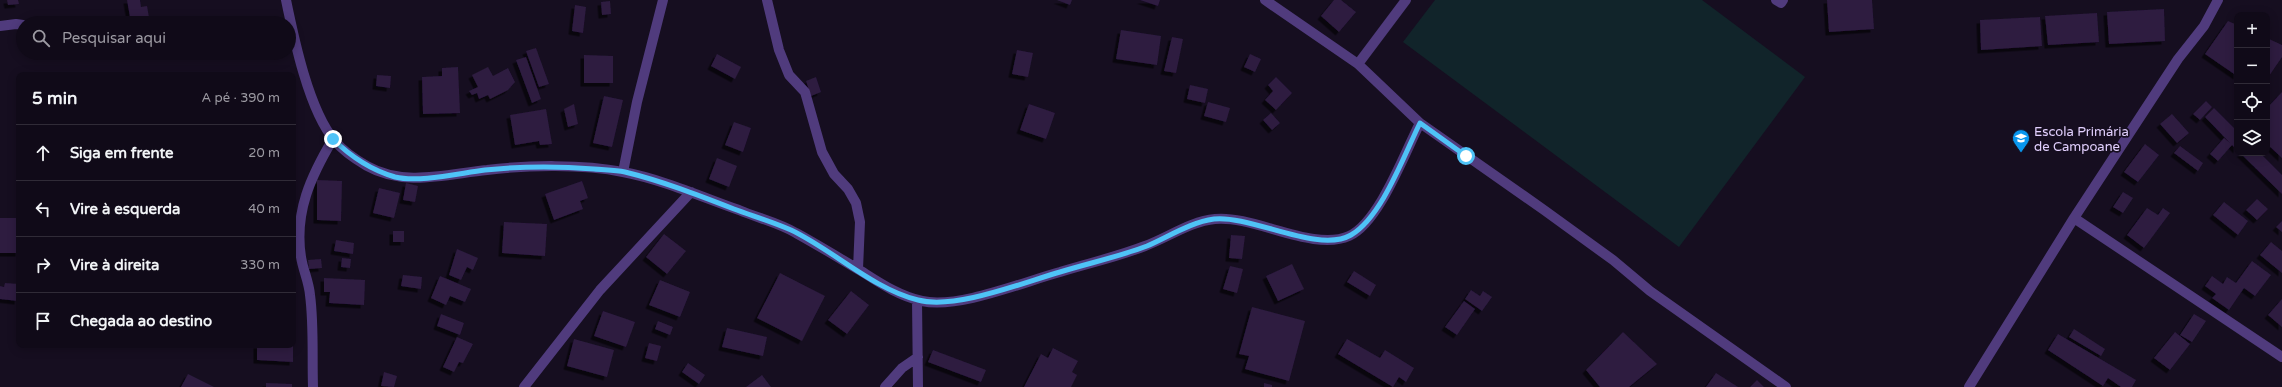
<!DOCTYPE html>
<html lang="pt">
<meta charset="utf-8">
<style>
body{margin:0;font-family:"Varela Round",sans-serif;background:#191321;color:#f1f3f6}
.controls{position:absolute;right:12px;top:12px;display:grid;overflow:hidden;border-radius:8px;box-shadow:0 2px 10px #0003}
.controls button{width:36px;height:36px;display:grid;place-items:center;padding:0;border:0;border-bottom:1px solid #302b37;background:#100a18;color:#f1f3f6;font:20px sans-serif}
.stop{position:absolute;width:12px;height:12px;margin:-9px;border:3px solid #4fc3f7;border-radius:50%;background:#fff}
.stop.end{background:#4fc3f7;border-color:#fff;box-shadow:0 1px 4px #0008}
.list{margin:0;padding:0;list-style:none}
h2{display:flex;justify-content:space-between;align-items:center;height:52px;margin:0;padding:0 16px;font-size:17px}
h2 small{font-size:13px;font-weight:400;color:#9c9aa2}
.list li{display:grid;grid-template-columns:26px 1fr auto;gap:12px;align-items:center;box-sizing:border-box;height:56px;padding:0 16px;border-top:1px solid #302b37}
.list b{display:block;font-size:15px;white-space:nowrap}
.list em{font-size:13px;font-style:normal;color:#9c9aa2}
.icon{flex:none;width:22px;height:22px;fill:none;stroke:currentColor;stroke-width:2;stroke-linecap:round;stroke-linejoin:round}
.map{position:relative;flex:none;width:2282px;height:387px;overflow:hidden}
.search{position:absolute;background:#100a18;box-shadow:0 2px 10px #0003;left:16px;top:16px;width:280px;height:44px;display:flex;align-items:center;gap:10px;box-sizing:border-box;padding:0 14px;border-radius:22px;color:#9c9aa2;font-size:15px}
.panel{position:absolute;background:#100a18;box-shadow:0 2px 10px #0003;left:16px;top:72px;width:280px;height:276px;border-radius:8px}
.map>svg:first-child{display:block}
.green{fill:#11242a}
.building{fill:#2d1b40;filter:url(#shadow)}
.lines{fill:none;stroke-linecap:round;stroke-linejoin:round}
.street{stroke:#503b7d;stroke-width:10}
.route{stroke:#4fc3f7;stroke-width:5}
.labels{text-anchor:middle;stroke-width:3.5;stroke-linejoin:round;paint-order:stroke}
.poi-label{font-size:13px;fill:#e1cffd;stroke:#160e20;text-anchor:start}
</style>
<div class="map">
<svg width="2282" height="387" viewBox="0 0 2282 387">
<defs>
<filter id="shadow"><feDropShadow dx="-3.5" dy="3.5" stdDeviation="0" flood-color="#0009"/></filter>
</defs>
<rect width="100%" height="100%" fill="#160e20"/>
<path class="green" d="M1435 0H1702L1805 77 1679 247 1403 42Z"/>
<path class="building" d="M7 0H18L19 4 8 5Z
M127 0H140L141 7 147 6 150 23H131Z
M1057 0H1072L1070 5Z
M1140 0H1160L1158 6Z
M1334 0H1341L1356 12 1339 32 1321 16Z
M1827 0H1872L1874 29 1829 32Z
M610 1 611 14 602 15 601 2Z
M575 5 586 7 583 33 572 31Z
M2164 9 2165 41 2109 44 2107 12Z
M2097 13 2099 42 2048 45 2045 16Z
M2040 17 2042 46 1981 50 1980 20Z
M2228 21 2237 25V76L2205 54Z
M1121 30 1161 36 1157 65 1116 59Z
M1172 37 1183 39 1176 73 1164 71Z
M2267 38 2282 45V57L2267 79Z
M536 48 549 84 539 87 526 51Z
M1017 50 1033 53 1028 77 1012 74Z
M717 54 741 67 735 79 711 66Z
M1250 54 1261 59 1255 72 1244 67Z
M584 55 613 56V83H584Z
M526 57 541 99 532 103 516 60Z
M458 67 460 113 423 114 422 77 442 76V68Z
M488 67 493 76 508 68 515 82 508 90 490 99 488 95 479 99 477 93 472 95 469 91 478 87 472 75Z
M377 75 391 76 390 88 376 86Z
M816 77 821 92 811 96 806 81Z
M1276 77 1292 93 1276 110 1265 100 1273 91 1268 85Z
M1190 85 1208 89 1205 103 1187 99Z
M2282 92V158L2267 144V108Z
M604 96 623 100 612 147 593 143Z
M2206 101 2212 107 2200 120 2193 114Z
M1208 102 1230 108 1226 122 1204 116Z
M574 104 578 124 568 127 564 109Z
M1029 104 1055 113 1046 139 1020 130Z
M2214 108 2237 131V150L2232 145 2218 161 2210 154 2224 138 2230 143 2205 117Z
M546 109 552 144 540 145 539 141 515 145 510 115Z
M1271 113 1280 123 1272 130 1263 120Z
M2172 114 2189 133 2177 143 2160 124Z
M734 122 751 128 743 152 725 145Z
M2145 144 2159 155 2138 182 2124 172Z
M2180 146 2203 163 2198 171 2174 153Z
M2240 153H2260L2282 175V194Z
M717 158 737 166 729 187 709 179Z
M317 180 342 181 341 221 317 220Z
M582 181 588 198 580 201 583 209 554 220 545 194Z
M406 183 418 186 415 202 403 200Z
M379 188 400 193 394 218 373 213Z
M2123 192 2133 198 2123 213 2113 207Z
M2257 199 2268 209 2257 220 2246 210Z
M2224 202 2248 221 2238 235 2213 215Z
M2147 208 2158 215 2163 208 2170 213 2144 248 2127 235Z
M0 218H19V253H0Z
M2282 221V232L2276 227Z
M504 222 547 224 545 256 502 253Z
M393 231H404V242H393Z
M664 234 686 251 667 274 646 257Z
M1231 235 1245 236 1242 259 1229 258Z
M336 240 354 243 353 254 334 251Z
M2271 242 2282 251V273L2260 255Z
M457 249 478 258 473 270 467 267 461 280 449 275Z
M342 258 351 259 350 268 341 267Z
M321 259 322 268 309 269 308 260Z
M2252 261 2271 275 2255 296 2244 288 2229 310 2212 298 2216 294 2205 286 2212 276 2223 284 2227 277 2236 283Z
M1292 264 1304 289 1278 301 1266 276Z
M1230 266 1243 269 1237 293 1223 289Z
M1354 271 1376 285 1370 296 1347 282Z
M780 273 825 296 802 341 757 318Z
M403 275 422 277 421 289 401 286Z
M440 276 471 289 465 302 450 296 446 305 431 298Z
M324 278 365 280 364 305 329 303 330 292H324Z
M660 280 690 292 680 317 649 305Z
M5 283 19 284 18 301 0 299V286L4 287Z
M1471 290 1480 296 1483 291 1492 297 1482 311 1465 299Z
M851 291 869 305 847 334 828 320Z
M2282 299V327L2268 315Z
M1464 301 1475 309 1457 335 1445 327Z
M1252 307 1305 321 1289 381 1245 369 1249 356 1239 354Z
M603 311 635 322 626 347 594 336Z
M441 314 464 323 460 335 437 326Z
M2194 314 2206 321 2192 342 2180 335Z
M658 321 673 327 670 335 655 329Z
M727 328 767 337 763 356 722 347Z
M2074 329 2105 349 2101 356 2069 337Z
M1623 332 1657 364 1629 387H1600L1586 370Z
M2175 332 2190 344 2170 370 2154 358Z
M2058 334 2136 380 2132 387H2121L2108 378 2103 386 2048 350Z
M457 337 473 344 463 363 459 362 454 372 443 367Z
M574 339 614 350 607 377 567 366Z
M1347 339 1380 358 1385 350 1414 368 1406 382 1399 377 1393 387 1338 354Z
M649 343 661 346 657 361 645 358Z
M257 345H293V362L257 360Z
M1053 348 1078 361 1072 372 1077 375 1071 387H1024L1041 354 1048 358Z
M933 350 986 370 981 382 928 362Z
M688 363 705 375 699 384 682 372Z
M384 372 397 376 394 387 381 386Z
M1716 373 1738 387H1706Z
M188 374 214 387H181Z
M762 375 771 387H746Z
M1757 380 1764 387H1750Z
M266 383 292 384V387H266Z
M1264 383 1272 385V387H1264Z"/>
<g class="lines">
<path class="street" d="M286 0C294 39 309 111 335 141 343 151 355 159 367 166 404 187 447 174 487 170 527 165 583 164 623 172 661 179 702 197 739 210 758 218 779 223 796 233 818 245 839 258 861 271 880 283 899 296 922 301 959 309 1023 282 1060 272 1089 263 1117 257 1145 246 1167 238 1191 221 1215 219 1254 215 1313 252 1349 236 1379 223 1405 152 1420 123
M767 0 779 50 789 75 805 92 822 152 834 174 848 189 856 203 860 222 858 269
M1265 0 1358 64 1420 123 1544 210 1613 260 1650 291 1786 387
M1776 0 1781 3 1783 0
M0 26 16 24 23 25
M141 53H205
M1358 64 1406 0
M623 172 637 102 663 0
M2074 218 2282 357
M917 300 918 387
M313 387C312 357 314 325 310 295 309 282 303 270 301 257 294 212 311 176 333 139
M524 387 600 290 691 192
M885 387 902 368 918 357
M1969 387 2074 218 2178 59 2204 26 2218 0"/>
</g>
<g class="lines">
<path class="route" d="M333 139C351 157 371 170 395 177 419 183 460 173 485 170 522 166 558 166 594 169 604 170 615 170 625 172 662 181 698 195 734 209 753 216 773 222 791 230 833 250 873 289 918 300 955 310 1022 283 1060 272 1089 263 1118 257 1147 246 1168 237 1191 222 1214 219 1252 215 1318 254 1351 235 1382 217 1404 155 1420 123L1466 156"/>
</g>
<defs>
<g id="school-pin" transform="scale(0.9)"><path d="M0 17L-7.5 6A9.5 9.5 0 1 1 7.5 6Z" fill="#0996ee" stroke="#160e20"/><path d="M0-5L7-2L0 1L-7-2ZM-4 1L0 2.5L4 1V4Q0 6-4 4Z" fill="#fff"/></g>
</defs>
<g fill-rule="evenodd">
<use href="#school-pin" x="2021" y="138"/>
</g>
<g class="labels">
<g class="poi-label">
<text x="2034" y="136">Escola Primária<tspan x="2034" dy="15">de Campoane</tspan></text>
</g>
</g>
</svg>
<div class="controls">
<button>+</button>
<button>−</button>
<button><svg class="icon" aria-label="locate" viewBox="0 0 24 24"><circle cx="12" cy="12" r="6"/><path d="M12 2v4M12 18v4M2 12h4M18 12h4"/></svg></button>
<button><svg class="icon" aria-label="layers" viewBox="0 0 24 24"><path d="M12 4l9 5-9 5-9-5zM3 14l9 5 9-5"/></svg></button>
</div>
<div class="stop" style="left:1466px;top:156px"></div>
<div class="stop end" style="left:333px;top:139px"></div>
<div class="search"><svg class="icon" aria-label="search" viewBox="0 0 24 24"><circle cx="10" cy="10" r="6"/><path d="M15 15l6 6"/></svg>Pesquisar aqui</div>
<section class="panel">
<h2>5 min<small>A pé · 390 m</small></h2>
<ul class="list">
<li><svg class="icon" aria-label="ahead" viewBox="0 0 24 24"><path d="M12 20V5M6 11l6-6 6 6"/></svg><div><b>Siga em frente</b></div><em>20 m</em></li>
<li><svg class="icon" aria-label="left" viewBox="0 0 24 24"><path d="M17 20v-9H6M10 6l-5 5 5 5"/></svg><div><b>Vire à esquerda</b></div><em>40 m</em></li>
<li><svg class="icon" aria-label="right" viewBox="0 0 24 24"><path d="M7 20v-9h11M14 6l5 5-5 5"/></svg><div><b>Vire à direita</b></div><em>330 m</em></li>
<li><svg class="icon" aria-label="arrive" viewBox="0 0 24 24"><path d="M6 21V4h12l-3 4 3 4H6"/></svg><div><b>Chegada ao destino</b></div></li>
</ul>
</section>
</div>
